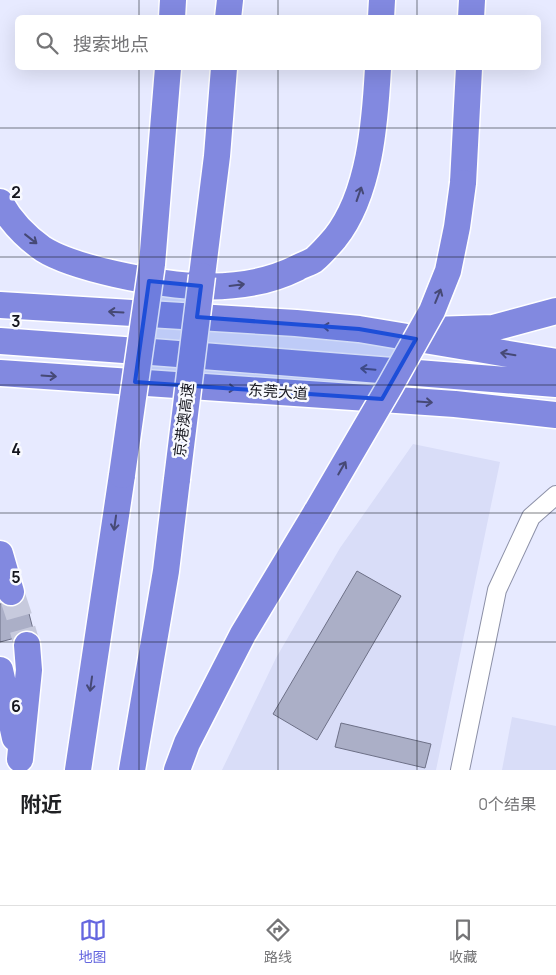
<!DOCTYPE html>
<html lang="zh">
<meta charset="utf-8">
<style>
body{margin:0;font-family:Manrope,"Noto Sans SC",sans-serif;background:#f2f2f2;color:#202124}
.list{margin:0;padding:0;list-style:none}
h2{display:flex;justify-content:space-between;align-items:center;height:65px;margin:0;padding:0 20px;font-size:21px}
h2 small{font-size:16px;font-weight:400;color:#757577}
.icon{flex:none;width:28px;height:28px;fill:none;stroke:currentColor;stroke-width:2;stroke-linecap:round;stroke-linejoin:round}
.map{position:relative;flex:none;width:556px;height:770px;overflow:hidden}
.search{position:absolute;background:#fff;box-shadow:0 5px 20px #0002;left:15px;right:15px;top:15px;height:55px;display:flex;align-items:center;gap:12px;box-sizing:border-box;padding:0 18px;border-radius:8px;color:#757577;font-size:19px}
.sheet{height:135px;background:#fff}
nav{display:flex;justify-content:space-around;align-items:center;box-sizing:border-box;height:70px;border-top:1px solid #e0e0e0;background:#fff;font-size:14px;color:#757577}
nav a{display:grid;justify-items:center;gap:2px}
nav .on{color:#6466df}
.map>svg:first-child{display:block}
.built{fill:#d9ddf8}
.building{fill:#abafc7;stroke:#6d7087}
.lines{fill:none;stroke-linecap:round;stroke-linejoin:round}
.highway-tunnel{stroke:#c7cadd;stroke-width:26;stroke-dasharray:26 13;stroke-linecap:butt}
.minor-casing{stroke:#8c90a7;stroke-width:20}
.highway-casing{stroke:#fff;stroke-width:29}
.minor{stroke:#fff;stroke-width:18}
.highway{stroke:#8289e0;stroke-width:26}
.highway-bridge-casing{stroke:#fff;stroke-width:29;stroke-linecap:butt}
.highway-bridge{stroke:#8289e0;stroke-width:26}
.oneway{stroke:#464975}
.marked{fill:#1d4ed8;fill-opacity:0.2;stroke:#1d4ed8;stroke-width:4;stroke-linejoin:round}
.grid{fill:none;stroke:#14151d;stroke-width:1;stroke-opacity:0.55}
.labels{text-anchor:middle;stroke-width:5;stroke-linejoin:round;paint-order:stroke}
.street-label{font-size:15px;fill:#14151d;stroke:#f8f9fe}
.grid-label{font-size:16px;text-anchor:middle;font-weight:bold;fill:#14151d;stroke:#f8f9fe;stroke-width:5;stroke-linejoin:round;paint-order:stroke}
</style>
<div class="map">
<svg width="556" height="770" viewBox="0 0 556 770">
<rect width="100%" height="100%" fill="#e7eaff"/>
<path class="built" d="M413 444 500 462 436 770H222L276 658 340 548Z
M512 717 556 726V770H502Z"/>
<path class="building" d="M357 571 401 596 317 740 273 714Z
M25 598 34 633 0 642V604Z
M341 723 431 744 425 768 335 747Z"/>
<g class="lines">
<path class="highway-tunnel" d="M11 592 19 616 27 645"/>
<g class="minor-casing">
<path id="minor" d="M460 770 497 590 531 517 556 495"/>
</g>
<g class="highway-casing">
<path id="highway" d="M172 18 173 0
M228 18 230 0
M381 18 382 0
M471 18 472 0
M463 183 469 68
M0 202C10 220 26 237 43 249 62 261 93 269 115 274 173 287 241 296 297 268 302 265 309 263 314 260 321 254 329 245 335 238 370 194 375 122 378 68
M152 264 168 68
M202 276 217 156 224 68
M0 305 296 323 359 329 556 362
M432 330 493 328 556 311
M0 341 165 353 556 384
M0 373 455 404 556 415
M0 554 11 592
M0 670 15 738
M20 759 29 670 27 645
M78 770 122 475
M132 770 166 571 177 479
M177 770 187 743 243 634 317 511"/>
</g>
<use href="#minor" class="minor"/>
<use href="#highway" class="highway"/>
<g class="highway-bridge-casing">
<path id="highway-bridge" d="M122 475 152 264
M177 479 202 276
M317 511 390 386 432 311 448 271 457 227 463 183"/>
</g>
<use href="#highway-bridge" class="highway-bridge"/>
</g>
<defs><path id="oneway-shaft" d="M-6 0H5M1.5-3L5.5 0L1.5 3" fill="none" stroke-width="1.6" stroke-linecap="round" stroke-linejoin="round" transform="scale(1.25)"/></defs>
<g class="oneway">
<use href="#oneway-shaft" transform="translate(359 194) rotate(-71)"/>
<use href="#oneway-shaft" transform="translate(31 239) rotate(38)"/>
<use href="#oneway-shaft" transform="translate(237 285) rotate(-7)"/>
<use href="#oneway-shaft" transform="translate(438 296) rotate(-68)"/>
<use href="#oneway-shaft" transform="translate(116 312) rotate(-177)"/>
<use href="#oneway-shaft" transform="translate(330 327) rotate(-175)"/>
<use href="#oneway-shaft" transform="translate(508 354) rotate(-171)"/>
<use href="#oneway-shaft" transform="translate(368 369) rotate(-175)"/>
<use href="#oneway-shaft" transform="translate(49 376) rotate(4)"/>
<use href="#oneway-shaft" transform="translate(228 388) rotate(4)"/>
<use href="#oneway-shaft" transform="translate(425 402) rotate(4)"/>
<use href="#oneway-shaft" transform="translate(342 468) rotate(-60)"/>
<use href="#oneway-shaft" transform="translate(115 523) rotate(98)"/>
<use href="#oneway-shaft" transform="translate(91 684) rotate(98)"/>
</g>
<path class="marked" d="M149 281 201 286 197 317 359 329 416 339 382 399 135 382Z"/>
<path class="grid" d="M139 0V18M278 0V18M417 0V18M139 68V770M278 68V770M417 68V770M0 128H556M0 257H556M0 385H556M0 513H556M0 642H556"/>
<g class="labels">
<g class="street-label">
<text transform="translate(278 392) rotate(4)" y="5">东莞大道</text>
<text transform="translate(184 420) rotate(-83)" y="5">京港澳高速</text>
</g>
</g>
<g class="grid-label">
<text x="16" y="198">2</text>
<text x="16" y="327">3</text>
<text x="16" y="455">4</text>
<text x="16" y="583">5</text>
<text x="16" y="712">6</text>
</g>
</svg>
<div class="search"><svg class="icon" aria-label="search" viewBox="0 0 24 24"><circle cx="10" cy="10" r="6"/><path d="M15 15l6 6"/></svg>搜索地点</div>
</div>
<section class="sheet">
<h2>附近<small>0个结果</small></h2>
<ul class="list">
</ul>
</section>
<nav>
<a class="on"><svg class="icon" aria-label="map" viewBox="0 0 24 24"><path d="M3 6l6-2 6 2 6-2v14l-6 2-6-2-6 2zM9 4v14M15 6v14"/></svg>地图</a>
<a><svg class="icon" aria-label="directions" viewBox="0 0 24 24"><path d="M12 3l9 9-9 9-9-9zM9 14v-3h6M13 9l2 2-2 2"/></svg>路线</a>
<a><svg class="icon" aria-label="saved" viewBox="0 0 24 24"><path d="M7 4h10v16l-5-4-5 4z"/></svg>收藏</a>
</nav>
